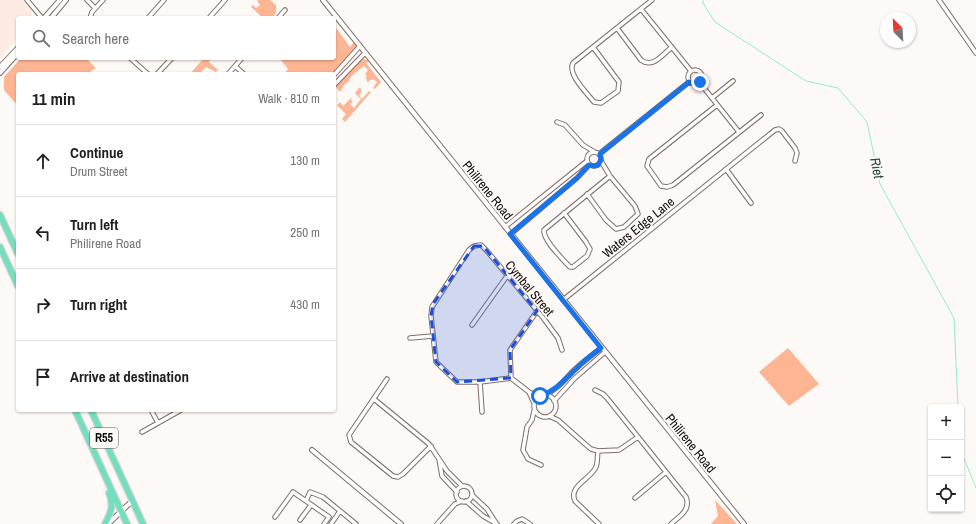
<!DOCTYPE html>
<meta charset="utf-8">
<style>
body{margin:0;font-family:"Archivo Narrow",sans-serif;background:#f2f2f2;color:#202124}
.controls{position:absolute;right:12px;bottom:12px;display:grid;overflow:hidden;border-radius:4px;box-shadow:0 1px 3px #0004}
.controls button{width:36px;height:36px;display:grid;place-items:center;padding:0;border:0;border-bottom:1px solid #e0e0e0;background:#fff;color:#202124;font:20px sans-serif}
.compass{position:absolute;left:880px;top:12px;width:36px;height:36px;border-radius:50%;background:#fff;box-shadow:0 1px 3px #0004;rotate:336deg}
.stop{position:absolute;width:12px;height:12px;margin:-9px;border:3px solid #1a73e8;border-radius:50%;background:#fff}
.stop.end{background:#1a73e8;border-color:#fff;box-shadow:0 1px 4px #0008}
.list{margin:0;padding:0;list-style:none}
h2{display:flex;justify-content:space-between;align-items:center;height:52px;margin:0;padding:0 16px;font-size:17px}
h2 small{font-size:13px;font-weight:400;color:#757577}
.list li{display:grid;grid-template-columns:26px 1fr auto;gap:12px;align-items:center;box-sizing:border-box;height:72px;padding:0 16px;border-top:1px solid #e0e0e0}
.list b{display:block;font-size:15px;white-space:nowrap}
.list p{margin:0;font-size:13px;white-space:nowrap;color:#757577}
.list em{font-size:13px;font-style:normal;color:#757577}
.icon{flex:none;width:22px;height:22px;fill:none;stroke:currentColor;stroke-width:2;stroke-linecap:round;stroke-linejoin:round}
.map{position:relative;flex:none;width:976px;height:524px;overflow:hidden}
.search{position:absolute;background:#fff;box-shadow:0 1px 3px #0004;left:16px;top:16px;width:320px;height:44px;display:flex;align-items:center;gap:10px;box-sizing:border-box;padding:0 14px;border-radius:4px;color:#757577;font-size:15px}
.panel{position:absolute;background:#fff;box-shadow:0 1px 3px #0004;left:16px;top:72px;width:320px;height:340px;border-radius:4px}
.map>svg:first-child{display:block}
.built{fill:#fdece4}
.green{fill:#feb594}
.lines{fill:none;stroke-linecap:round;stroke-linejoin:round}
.stream{stroke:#90f0c8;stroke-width:1}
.minor-casing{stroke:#816e66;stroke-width:5.5}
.tertiary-casing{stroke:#816e66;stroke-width:6}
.primary-casing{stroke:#d4d3d3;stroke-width:8}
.minor{stroke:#fff;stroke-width:3.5}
.tertiary{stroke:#fff;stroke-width:4}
.primary{stroke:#74dfbf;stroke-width:5.5}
.route{stroke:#1a73e8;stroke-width:5}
.marked{fill:#1d4ed8;fill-opacity:0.2;stroke:#1d4ed8;stroke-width:3;stroke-dasharray:8 5;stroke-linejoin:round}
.labels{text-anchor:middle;stroke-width:4;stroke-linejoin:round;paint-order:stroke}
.shield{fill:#fdf9f7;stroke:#585250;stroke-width:1}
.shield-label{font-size:12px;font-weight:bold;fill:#120b08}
.street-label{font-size:13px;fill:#120b08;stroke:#fdf9f7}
.water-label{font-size:14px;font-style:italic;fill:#224b3b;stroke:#fdf9f7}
</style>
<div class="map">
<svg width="976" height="524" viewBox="0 0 976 524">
<rect width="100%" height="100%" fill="#fdf9f7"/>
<path class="built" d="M0 0H24L32 10V18H18V38L0 58Z"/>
<path class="green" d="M258 0H270L276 5V13L272 18 270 17 269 18H263L251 7 253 5 256 8 260 5 257 1Z
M334 25 350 47 354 42 356 45V49L332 74H284L288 69 280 59 281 58H334Z
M21 58H86L96 68 87 74H18V106L4 90V77Z
M204 58H211L209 62 218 70 216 72 206 67 199 74H190Z
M363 59 368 60 369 61 366 63 381 82 375 89 373 88 377 82 373 79 367 82 366 78 367 76 365 74 368 70 364 66 354 74 352 72 354 74 349 79 350 80 344 85 340 92 335 86Z
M359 88 362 89 361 91 362 92 359 95 362 99 369 91 371 92 345 122 342 119 346 114 337 105 340 102 343 106 352 97 351 100 353 102 350 104 354 108 361 99 355 93Z
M788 348 819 384 789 406 759 372Z
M715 500 737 524H711L718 516Z"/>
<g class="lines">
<path class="stream" d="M703 0V3L715 22 806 81 838 88 867 122 880 184 954 318 958 407
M961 451 976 488"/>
<g class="minor-casing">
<path id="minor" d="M27 0 42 18
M87 0 95 8
M939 0 976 53
M641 9 691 71
M90 18 92 12 103 0
M148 18 164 0
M209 18 225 0
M278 18 285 10
M617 28 641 60C653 69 663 54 672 47
M593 47 619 82 618 91 601 103 594 102C587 93 567 74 573 63L652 0
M130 58 148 74
M235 66 244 74
M688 77a7 7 0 1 1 14 0a7 7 0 1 1-14 0Z
M229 73 242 58
M157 74 172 58
M334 75 360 46
M700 83 739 132
M334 85 365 53
M712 98 733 81
M717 105 649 159 647 166 661 186 667 187 673 185 761 115
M557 122 565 125 583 145 593 151
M587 159a7 7 0 1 1 14 0a7 7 0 1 1-14 0Z
M599 154 689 82
M726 169 751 203
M587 194 606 220 616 229 624 227 638 214 635 206 610 176 601 161
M564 213 586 242 590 249 587 256 573 267H570L567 264C560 256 543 240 544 230L610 176
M505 227 587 161
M511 234 577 178 589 165
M563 300 775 130 779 129 782 131 795 148 797 153 795 161
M472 325 507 276
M410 338 433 336
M511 378 480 382H457L436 362 431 316 432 307 469 250 474 246 481 245 487 251 544 319 558 338 562 350
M511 378 510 350 537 311
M511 378 529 392 534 403
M387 379 349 435 351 442 393 476 398 477 403 474 431 446
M480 382 482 412
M595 390 603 394 607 398 686 497C691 510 680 516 671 524
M529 392 540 397
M534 406a11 11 0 1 1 22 0a11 11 0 1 1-22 0Z
M543 396C557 390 564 380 574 370 583 362 592 355 601 348
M374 399 429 444 447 471 462 486
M554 401 575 378 605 352
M151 410 158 423
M534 411 532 420 527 427 523 450 528 459 541 465
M549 416 558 420 585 444 591 449 598 451 619 450 638 437
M142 432 181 410
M598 451C597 456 598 462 596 467 591 479 568 486 575 501L599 524
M439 459 442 476 457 492
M456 494a8 8 0 1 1 16 0a8 8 0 1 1-16 0Z
M472 495 487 509 496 523
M635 498 666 472
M306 501 310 492 323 497 356 524
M466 501 483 516 497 524
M275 517 293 492 329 517 324 524
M300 520 311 505
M331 524 340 511
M437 524 455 504 462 501
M514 524 517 521 522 519 530 524"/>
</g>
<g class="tertiary-casing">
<path id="tertiary" d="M323 0 744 524
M44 18 60 0
M51 18 66 0
M0 67 18 48
M0 73 18 53
M312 450 401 524
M108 524 132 501"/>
</g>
<g class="primary-casing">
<path id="primary" d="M0 215 18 254
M0 247 18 286
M75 410 127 524
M91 410 143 524
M105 524C111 513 114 505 109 493"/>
</g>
<use href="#minor" class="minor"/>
<use href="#tertiary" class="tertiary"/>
<use href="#primary" class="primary"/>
</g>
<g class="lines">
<path class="route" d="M540 396C556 391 565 379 577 368 584 360 593 354 601 348L510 234 577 178 589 165 594 166 598 165 601 160 600 154 689 82 695 84 700 82"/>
</g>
<path class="marked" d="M474 246H483L537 311 510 350 511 378 457 382 436 362 431 316 433 304Z"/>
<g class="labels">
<rect class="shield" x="90" y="428" width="28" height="20" rx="3"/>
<g class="shield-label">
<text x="104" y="442">R55</text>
</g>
<g class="street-label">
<text transform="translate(488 190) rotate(51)" y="5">Philirene Road</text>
<text transform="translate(638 227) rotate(-39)" y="5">Waters Edge Lane</text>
<text transform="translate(530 288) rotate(50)" y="5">Cymbal Street</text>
<text transform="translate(691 443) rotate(51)" y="5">Philirene Road</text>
</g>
<g class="water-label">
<text transform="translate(877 168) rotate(78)" y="5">Riet</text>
</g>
</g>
</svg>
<div class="controls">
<button>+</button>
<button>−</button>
<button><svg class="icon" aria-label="locate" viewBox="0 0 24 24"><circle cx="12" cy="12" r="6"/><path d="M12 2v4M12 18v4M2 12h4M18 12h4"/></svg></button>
</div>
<svg class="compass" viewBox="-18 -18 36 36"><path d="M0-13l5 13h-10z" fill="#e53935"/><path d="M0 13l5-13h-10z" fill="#757577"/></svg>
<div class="stop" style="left:540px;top:396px"></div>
<div class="stop end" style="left:700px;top:82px"></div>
<div class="search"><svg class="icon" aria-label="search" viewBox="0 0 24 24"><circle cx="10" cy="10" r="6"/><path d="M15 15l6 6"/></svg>Search here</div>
<section class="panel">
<h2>11 min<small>Walk · 810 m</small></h2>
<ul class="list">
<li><svg class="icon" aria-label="ahead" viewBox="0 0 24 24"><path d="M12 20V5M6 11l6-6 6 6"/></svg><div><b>Continue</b><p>Drum Street</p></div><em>130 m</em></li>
<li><svg class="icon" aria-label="left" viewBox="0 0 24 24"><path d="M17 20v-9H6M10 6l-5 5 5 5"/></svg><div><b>Turn left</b><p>Philirene Road</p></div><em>250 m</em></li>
<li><svg class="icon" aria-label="right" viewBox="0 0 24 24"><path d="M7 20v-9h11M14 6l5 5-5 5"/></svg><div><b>Turn right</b></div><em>430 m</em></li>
<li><svg class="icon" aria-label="arrive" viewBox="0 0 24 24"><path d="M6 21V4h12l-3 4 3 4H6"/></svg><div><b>Arrive at destination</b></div></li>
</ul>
</section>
</div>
